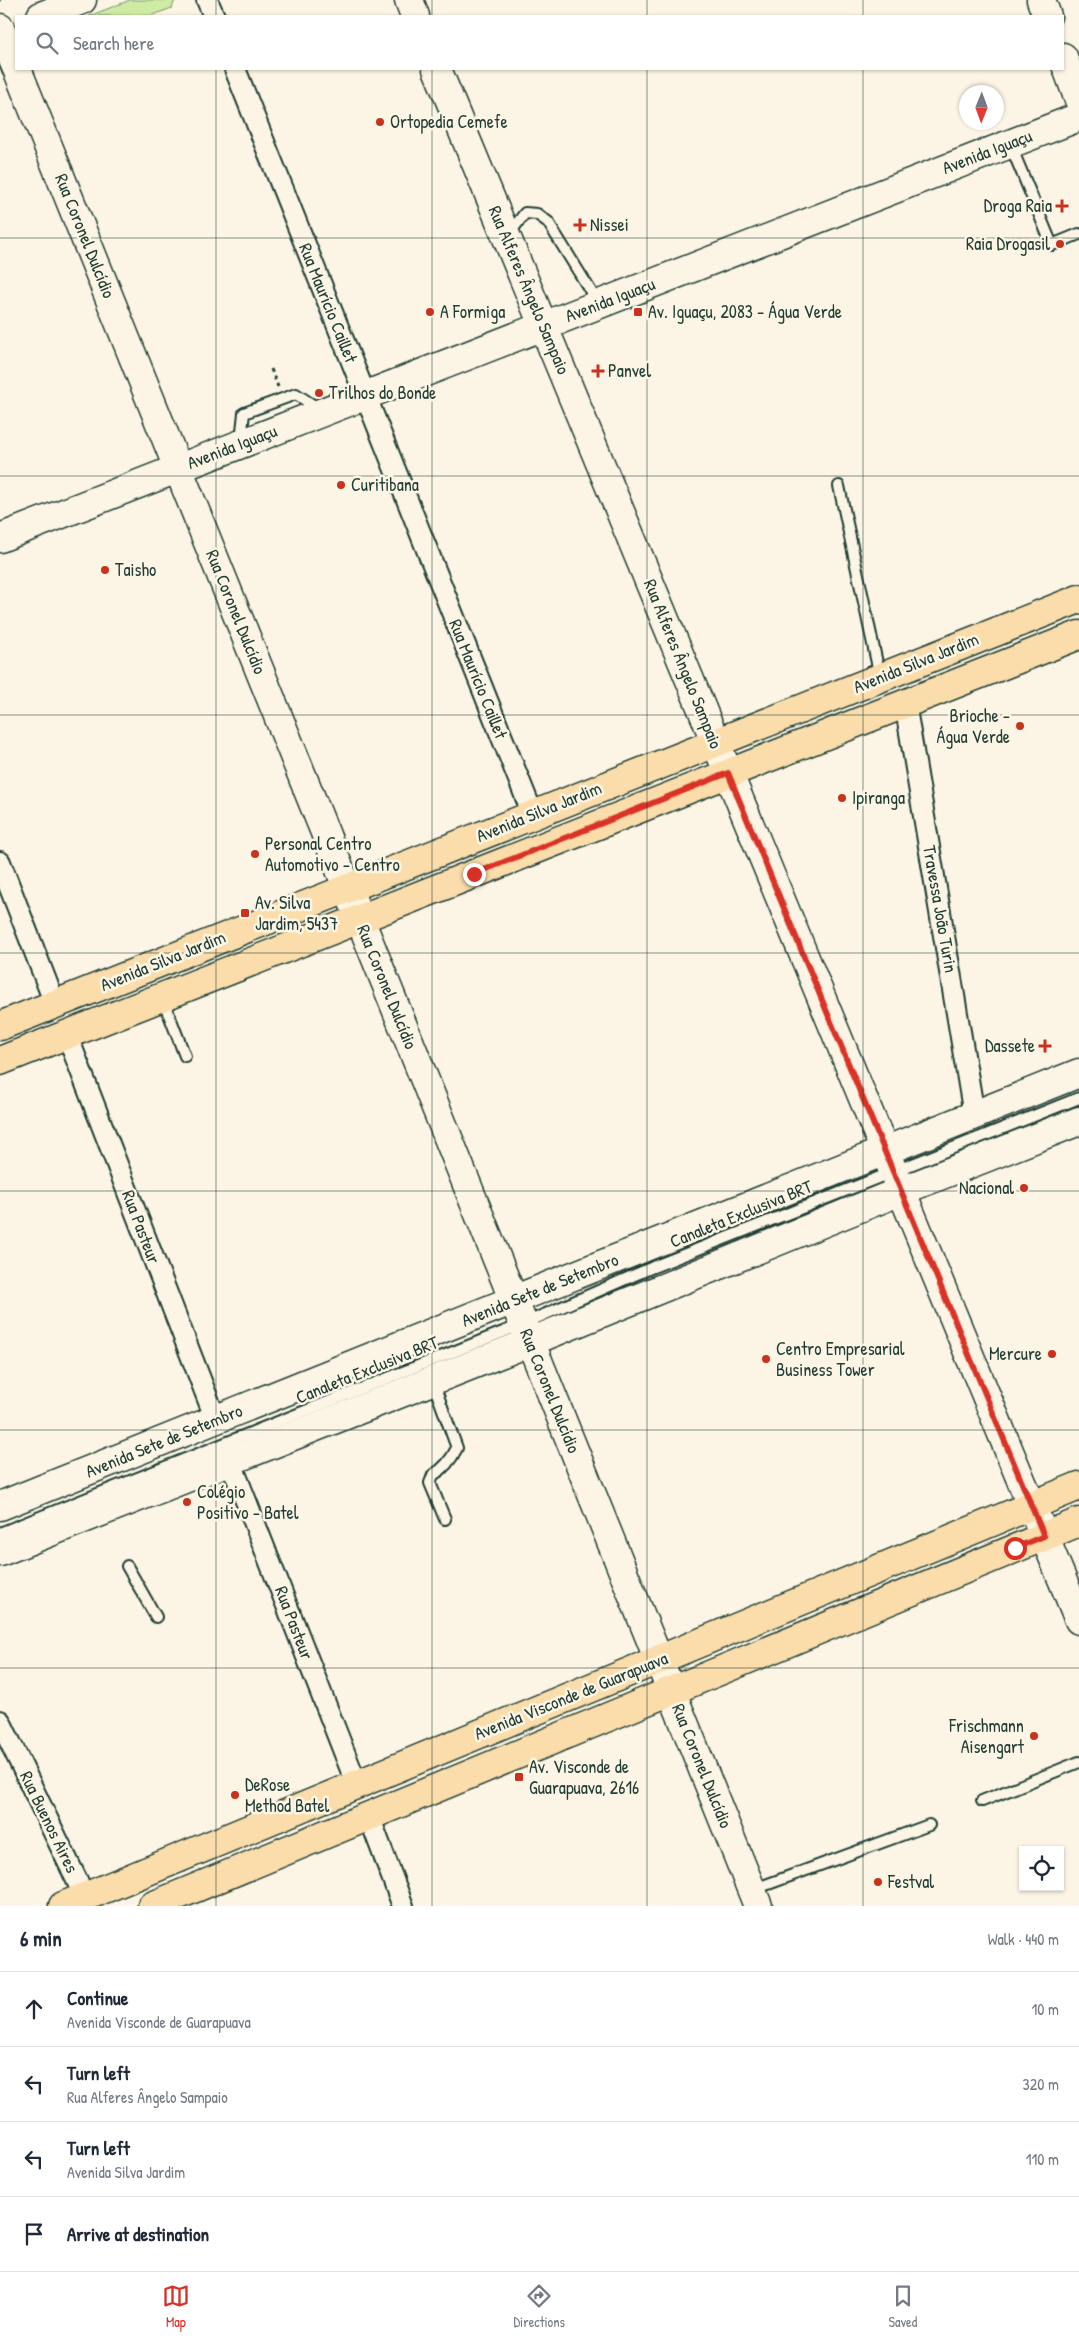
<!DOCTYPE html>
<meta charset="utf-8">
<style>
body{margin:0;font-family:"Patrick Hand",sans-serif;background:#f2f2f3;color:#1f2937}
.controls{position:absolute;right:15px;bottom:15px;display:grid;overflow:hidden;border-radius:0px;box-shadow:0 1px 4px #0004}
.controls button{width:45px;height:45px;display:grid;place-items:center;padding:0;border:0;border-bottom:1px solid #e0e1e3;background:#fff;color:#1f2937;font:25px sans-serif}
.compass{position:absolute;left:959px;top:85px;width:45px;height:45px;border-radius:50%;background:#fff;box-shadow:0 1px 4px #0004;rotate:181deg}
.stop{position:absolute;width:15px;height:15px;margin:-11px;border:4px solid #d93025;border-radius:50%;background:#fff}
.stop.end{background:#d93025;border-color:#fff;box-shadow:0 1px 5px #0008}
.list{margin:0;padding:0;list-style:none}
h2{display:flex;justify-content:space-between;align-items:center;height:65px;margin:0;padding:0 20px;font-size:21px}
h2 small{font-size:16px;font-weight:400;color:#747a83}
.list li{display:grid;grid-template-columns:32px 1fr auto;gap:15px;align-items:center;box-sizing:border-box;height:75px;padding:0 20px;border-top:1px solid #e0e1e3}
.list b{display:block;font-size:19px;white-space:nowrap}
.list p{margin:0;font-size:16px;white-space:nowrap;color:#747a83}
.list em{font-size:16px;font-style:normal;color:#747a83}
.icon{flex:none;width:28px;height:28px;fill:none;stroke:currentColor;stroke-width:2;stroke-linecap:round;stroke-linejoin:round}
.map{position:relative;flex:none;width:1079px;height:1906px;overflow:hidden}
.search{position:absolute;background:#fff;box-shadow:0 1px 4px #0004;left:15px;right:15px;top:15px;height:55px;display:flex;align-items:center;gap:12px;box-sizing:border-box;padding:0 18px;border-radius:0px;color:#747a83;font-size:19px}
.sheet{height:365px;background:#fff}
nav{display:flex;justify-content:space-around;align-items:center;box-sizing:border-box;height:70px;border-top:1px solid #e0e1e3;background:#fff;font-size:14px;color:#747a83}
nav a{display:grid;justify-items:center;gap:2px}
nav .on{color:#d93025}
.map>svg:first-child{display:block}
.green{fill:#cdeba2;stroke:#76946b}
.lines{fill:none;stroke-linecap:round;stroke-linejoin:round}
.lane-casing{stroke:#1f3d34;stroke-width:14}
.street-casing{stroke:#1f3d34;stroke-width:24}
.secondary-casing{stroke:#1f3d34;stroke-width:31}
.primary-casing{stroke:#1f3d34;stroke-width:31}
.path{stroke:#1f3d34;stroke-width:3;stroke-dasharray:4 4;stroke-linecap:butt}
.lane{stroke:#fcf5e5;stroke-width:10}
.street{stroke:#fcf5e5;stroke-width:20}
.secondary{stroke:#fcf5e5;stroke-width:28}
.primary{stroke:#faddab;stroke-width:28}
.route{stroke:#d93025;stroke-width:6}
.grid{fill:none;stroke:#1f3d34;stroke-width:1;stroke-opacity:0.55}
.poi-dot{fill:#c8321e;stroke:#fcf5e5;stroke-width:2}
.labels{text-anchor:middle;stroke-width:5;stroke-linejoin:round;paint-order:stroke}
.poi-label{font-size:18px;fill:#1f3d34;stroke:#fcf5e5;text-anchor:start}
.street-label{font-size:18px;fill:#1f3d34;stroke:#fcf5e5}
</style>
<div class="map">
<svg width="1079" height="1906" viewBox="0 0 1079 1906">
<rect width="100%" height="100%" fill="#fcf5e5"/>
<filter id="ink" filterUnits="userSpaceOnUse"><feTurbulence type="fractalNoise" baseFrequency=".02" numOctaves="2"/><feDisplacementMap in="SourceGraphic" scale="10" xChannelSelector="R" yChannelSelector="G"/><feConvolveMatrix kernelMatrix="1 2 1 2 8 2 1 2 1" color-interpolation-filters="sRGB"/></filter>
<g filter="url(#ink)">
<path class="green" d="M130 0H175L172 8 150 16H89Z"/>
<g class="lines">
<g class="lane-casing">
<path id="lane" d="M1010 144 1052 245 1079 234
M509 234 525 213 537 214 548 222 598 303
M241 440 244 413 296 394 319 409
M839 486 880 677
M163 999 185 1056
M433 1382 457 1448C451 1460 444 1469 433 1475L430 1483 445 1519
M0 1533 523 1324 653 1267 1079 1098
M127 1566 156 1617
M982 1801 1079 1762
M752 1890 929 1825"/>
</g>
<g class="street-casing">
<path id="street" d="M207 0 214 16
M235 69 533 815
M905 703 974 1115
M0 862 55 1004
M67 1035 216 1420
M230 1460 357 1785
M0 1721 85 1897
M369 1816 403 1906"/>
</g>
<g class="secondary-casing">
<path id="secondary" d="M409 0 415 16
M1041 0 1047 16
M41 16 82 0
M0 28 16 67
M1063 57 1079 100
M17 69 758 1906
M437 69 1079 1620
M0 538 1079 117
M0 1506 1079 1073
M0 1552 530 1342 901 1191 1079 1121"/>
</g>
<g class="primary-casing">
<path id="primary" d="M0 1026 1079 599
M0 1061 1079 635
M63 1906 1079 1486
M152 1906 1079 1522"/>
</g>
<path class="path" d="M0 0H1
M271 369 278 387"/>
<use href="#lane" class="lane"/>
<use href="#street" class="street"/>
<use href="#secondary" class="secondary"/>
<use href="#primary" class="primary"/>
</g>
</g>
<g class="lines" filter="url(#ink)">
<path class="route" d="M474 874 728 773 1044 1536 1015 1548"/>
</g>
<path class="grid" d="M216 0V16M432 0V16M647 0V16M863 0V16M216 69V1906M432 69V1906M647 69V1906M863 69V1906M0 238H1079M0 476H1079M0 715H1079M0 953H1079M0 1191H1079M0 1430H1079M0 1668H1079"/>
<g class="poi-dot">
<circle cx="380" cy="122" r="5"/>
<path d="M1059.5 198.5h5v5h5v5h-5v5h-5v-5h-5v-5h5z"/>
<path d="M577.5 217.5h5v5h5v5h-5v5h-5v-5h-5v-5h5z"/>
<circle cx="1060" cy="244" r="5"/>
<circle cx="430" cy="312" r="5"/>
<rect x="633" y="307" width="10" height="10" rx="2.5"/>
<path d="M595.5 363.5h5v5h5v5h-5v5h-5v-5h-5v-5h5z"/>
<circle cx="319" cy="393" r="5"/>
<circle cx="341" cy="485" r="5"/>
<circle cx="105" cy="570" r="5"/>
<circle cx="1020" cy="726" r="5"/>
<circle cx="842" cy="798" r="5"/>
<circle cx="255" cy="854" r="5"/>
<rect x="240" y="908" width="10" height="10" rx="2.5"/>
<path d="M1042.5 1038.5h5v5h5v5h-5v5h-5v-5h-5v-5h5z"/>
<circle cx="1024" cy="1188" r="5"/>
<circle cx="1052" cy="1354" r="5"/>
<circle cx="766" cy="1359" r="5"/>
<circle cx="187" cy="1502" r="5"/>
<circle cx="1034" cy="1736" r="5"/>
<rect x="514" y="1772" width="10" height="10" rx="2.5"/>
<circle cx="235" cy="1795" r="5"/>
<circle cx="878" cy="1882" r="5"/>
</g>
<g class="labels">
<g class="poi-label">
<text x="390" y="128">Ortopedia Cemefe</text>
<text x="1052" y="212" text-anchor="end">Droga Raia</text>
<text x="590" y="231">Nissei</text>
<text x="1050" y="250" text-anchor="end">Raia Drogasil</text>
<text x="440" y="318">A Formiga</text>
<text x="648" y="318">Av. Iguaçu, 2083 - Água Verde</text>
<text x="608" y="377">Panvel</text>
<text x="329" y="399">Trilhos do Bonde</text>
<text x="351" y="491">Curitibana</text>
<text x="115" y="576">Taisho</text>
<text x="1010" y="722" text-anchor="end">Brioche -<tspan x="1010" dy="21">Água Verde</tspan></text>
<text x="852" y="804">Ipiranga</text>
<text x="265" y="850">Personal Centro<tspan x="265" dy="21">Automotivo - Centro</tspan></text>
<text x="255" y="909">Av. Silva<tspan x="255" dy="21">Jardim, 5437</tspan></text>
<text x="1035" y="1052" text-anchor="end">Dassete</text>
<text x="1014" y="1194" text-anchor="end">Nacional</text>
<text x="776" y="1355">Centro Empresarial<tspan x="776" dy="21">Business Tower</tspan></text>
<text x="1042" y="1360" text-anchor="end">Mercure</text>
<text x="197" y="1498">Colégio<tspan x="197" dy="21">Positivo - Batel</tspan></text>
<text x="1024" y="1732" text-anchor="end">Frischmann<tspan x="1024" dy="21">Aisengart</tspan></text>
<text x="529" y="1773">Av. Visconde de<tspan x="529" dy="21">Guarapuava, 2616</tspan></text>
<text x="245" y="1791">DeRose<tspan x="245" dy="21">Method Batel</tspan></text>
<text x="888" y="1888">Festval</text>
</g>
<g class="street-label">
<text transform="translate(987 152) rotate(-21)" y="6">Avenida Iguaçu</text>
<text transform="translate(85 236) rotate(68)" y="6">Rua Coronel Dulcídio</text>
<text transform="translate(529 290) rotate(67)" y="6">Rua Alferes Ângelo Sampaio</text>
<text transform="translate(610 300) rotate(-21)" y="6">Avenida Iguaçu</text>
<text transform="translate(328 303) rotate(68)" y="6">Rua Maurício Caillet</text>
<text transform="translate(232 447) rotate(-21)" y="6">Avenida Iguaçu</text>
<text transform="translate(236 612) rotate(68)" y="6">Rua Coronel Dulcídio</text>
<text transform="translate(916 663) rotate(-22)" y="6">Avenida Silva Jardim</text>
<text transform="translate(683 664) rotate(68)" y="6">Rua Alferes Ângelo Sampaio</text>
<text transform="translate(478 679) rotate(68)" y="6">Rua Maurício Caillet</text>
<text transform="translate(539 812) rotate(-22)" y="6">Avenida Silva Jardim</text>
<text transform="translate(940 909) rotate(80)" y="6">Travessa João Turin</text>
<text transform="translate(163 961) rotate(-22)" y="6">Avenida Silva Jardim</text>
<text transform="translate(387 987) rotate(68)" y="6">Rua Coronel Dulcídio</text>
<text transform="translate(741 1214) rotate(-22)" y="6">Canaleta Exclusiva BRT</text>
<text transform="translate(141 1227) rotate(69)" y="6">Rua Pasteur</text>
<text transform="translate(540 1290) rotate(-22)" y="6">Avenida Sete de Setembro</text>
<text transform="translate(367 1370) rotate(-22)" y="6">Canaleta Exclusiva BRT</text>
<text transform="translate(550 1391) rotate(68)" y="6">Rua Coronel Dulcídio</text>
<text transform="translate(164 1441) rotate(-22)" y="6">Avenida Sete de Setembro</text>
<text transform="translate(294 1623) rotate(69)" y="6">Rua Pasteur</text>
<text transform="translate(571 1696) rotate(-22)" y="6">Avenida Visconde de Guarapuava</text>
<text transform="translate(702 1766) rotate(68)" y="6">Rua Coronel Dulcídio</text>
<text transform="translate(49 1822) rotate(64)" y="6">Rua Buenos Aires</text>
</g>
</g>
</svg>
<div class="controls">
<button><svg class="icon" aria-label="locate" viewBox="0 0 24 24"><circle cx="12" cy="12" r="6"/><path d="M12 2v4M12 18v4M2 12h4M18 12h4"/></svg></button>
</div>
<svg class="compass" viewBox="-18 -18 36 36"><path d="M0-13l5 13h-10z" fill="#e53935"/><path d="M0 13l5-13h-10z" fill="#747a83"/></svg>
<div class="stop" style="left:1015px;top:1548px"></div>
<div class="stop end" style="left:474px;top:874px"></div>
<div class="search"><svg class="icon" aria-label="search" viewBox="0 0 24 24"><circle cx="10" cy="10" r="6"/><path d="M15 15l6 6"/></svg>Search here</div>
</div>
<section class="sheet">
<h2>6 min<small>Walk · 440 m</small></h2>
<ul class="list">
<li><svg class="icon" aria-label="ahead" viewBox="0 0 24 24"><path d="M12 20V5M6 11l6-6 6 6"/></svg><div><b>Continue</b><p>Avenida Visconde de Guarapuava</p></div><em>10 m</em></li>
<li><svg class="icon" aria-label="left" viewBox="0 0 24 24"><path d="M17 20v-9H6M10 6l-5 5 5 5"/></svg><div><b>Turn left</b><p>Rua Alferes Ângelo Sampaio</p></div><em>320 m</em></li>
<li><svg class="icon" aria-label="left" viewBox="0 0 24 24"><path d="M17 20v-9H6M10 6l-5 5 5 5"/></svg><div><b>Turn left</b><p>Avenida Silva Jardim</p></div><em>110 m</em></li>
<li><svg class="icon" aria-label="arrive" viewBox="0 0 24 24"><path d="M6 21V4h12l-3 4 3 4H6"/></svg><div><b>Arrive at destination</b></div></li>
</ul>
</section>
<nav>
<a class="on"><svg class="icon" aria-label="map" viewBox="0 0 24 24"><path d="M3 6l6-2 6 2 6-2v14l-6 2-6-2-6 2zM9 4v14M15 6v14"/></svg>Map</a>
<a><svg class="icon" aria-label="directions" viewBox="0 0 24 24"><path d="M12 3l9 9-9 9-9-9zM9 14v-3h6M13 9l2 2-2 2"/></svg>Directions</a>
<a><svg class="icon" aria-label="saved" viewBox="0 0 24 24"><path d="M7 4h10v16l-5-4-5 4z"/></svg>Saved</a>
</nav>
